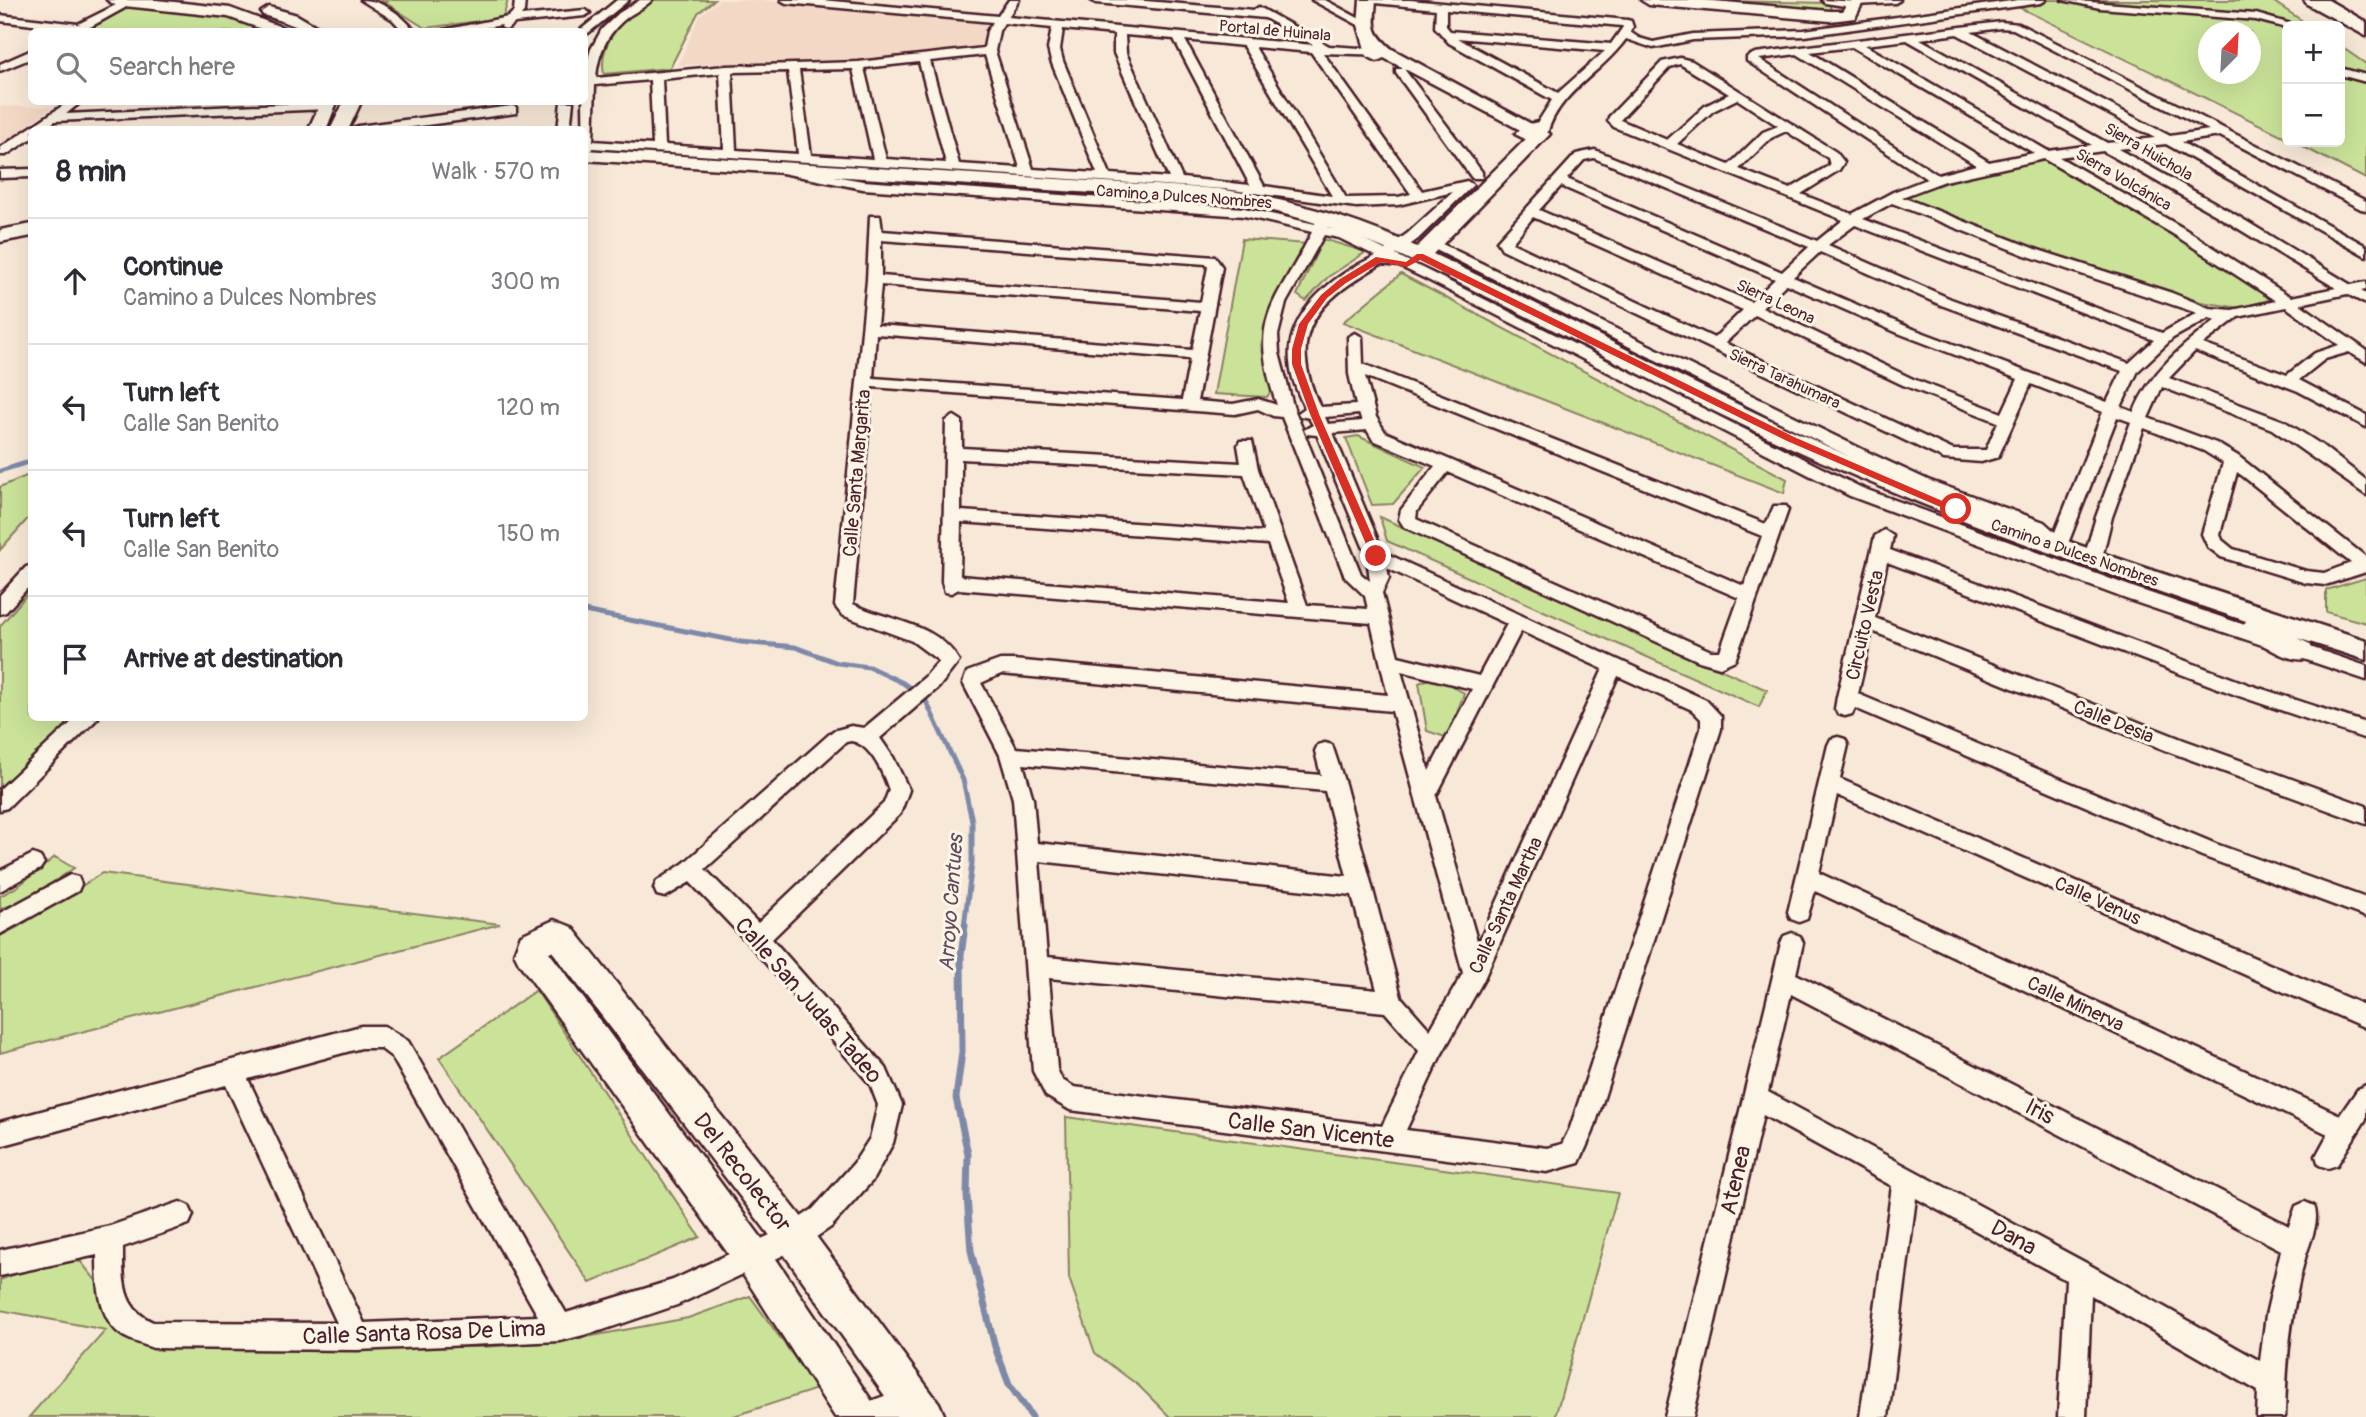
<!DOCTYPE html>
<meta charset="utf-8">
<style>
body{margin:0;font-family:Pangolin,sans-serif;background:#f2f2f3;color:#2b2b33}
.controls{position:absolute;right:21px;top:21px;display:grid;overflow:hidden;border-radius:10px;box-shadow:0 7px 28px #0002}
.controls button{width:63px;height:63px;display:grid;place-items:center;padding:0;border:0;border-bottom:2px solid #e1e1e2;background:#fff;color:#2b2b33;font:35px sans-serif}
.compass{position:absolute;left:2198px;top:21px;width:63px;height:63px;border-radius:50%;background:#fff;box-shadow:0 7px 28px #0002;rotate:24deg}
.stop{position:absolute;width:21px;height:21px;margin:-16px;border:5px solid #d93025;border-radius:50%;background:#fff}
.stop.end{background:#d93025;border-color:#fff;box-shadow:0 2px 7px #0008}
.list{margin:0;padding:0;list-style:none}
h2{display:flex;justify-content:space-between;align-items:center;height:91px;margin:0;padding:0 28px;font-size:30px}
h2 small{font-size:23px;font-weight:400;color:#7c7c81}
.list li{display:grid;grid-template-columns:46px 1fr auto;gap:21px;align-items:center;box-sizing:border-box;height:126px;padding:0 28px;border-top:2px solid #e1e1e2}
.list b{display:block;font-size:26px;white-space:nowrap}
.list p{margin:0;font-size:23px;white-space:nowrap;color:#7c7c81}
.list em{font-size:23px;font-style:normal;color:#7c7c81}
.icon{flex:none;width:38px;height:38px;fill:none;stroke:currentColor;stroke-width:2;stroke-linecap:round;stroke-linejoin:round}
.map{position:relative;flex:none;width:2366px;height:1417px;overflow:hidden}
.search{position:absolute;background:#fff;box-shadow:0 7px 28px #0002;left:28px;top:28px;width:560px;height:77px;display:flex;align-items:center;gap:18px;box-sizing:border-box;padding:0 24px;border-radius:10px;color:#7c7c81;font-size:26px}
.panel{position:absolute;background:#fff;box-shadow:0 7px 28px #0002;left:28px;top:126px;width:560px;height:595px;border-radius:10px}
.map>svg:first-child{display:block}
.built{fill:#f4d8c6}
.green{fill:#cae399;stroke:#8a8162;stroke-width:2;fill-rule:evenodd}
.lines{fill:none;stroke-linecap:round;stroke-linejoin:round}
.stream-far2{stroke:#7e89a8;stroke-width:4.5}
.stream-far1{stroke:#7e89a8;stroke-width:5}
.stream{stroke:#7e89a8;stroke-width:7}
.street-casing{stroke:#4a1f2b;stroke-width:5}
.secondary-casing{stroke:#4a1f2b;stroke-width:5}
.highway-casing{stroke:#4a1f2b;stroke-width:5}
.street{fill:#fcf5e5;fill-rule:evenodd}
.secondary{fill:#fcf5e5;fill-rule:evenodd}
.highway{fill:#fcf5e5;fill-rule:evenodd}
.route{fill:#d93025}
.labels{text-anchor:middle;stroke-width:6;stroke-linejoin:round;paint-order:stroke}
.far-street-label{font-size:16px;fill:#4a1f2b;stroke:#fcf5e5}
.street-label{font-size:19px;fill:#4a1f2b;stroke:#fcf5e5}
.water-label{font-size:21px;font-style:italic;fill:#604b5f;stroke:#fcf5e5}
.near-street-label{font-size:23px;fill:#4a1f2b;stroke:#fcf5e5}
</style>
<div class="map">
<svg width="2366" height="1417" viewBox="0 0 2366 1417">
<rect width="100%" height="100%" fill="#f8e8d7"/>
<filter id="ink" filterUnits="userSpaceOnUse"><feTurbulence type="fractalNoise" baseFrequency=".0143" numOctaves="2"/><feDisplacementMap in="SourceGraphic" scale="14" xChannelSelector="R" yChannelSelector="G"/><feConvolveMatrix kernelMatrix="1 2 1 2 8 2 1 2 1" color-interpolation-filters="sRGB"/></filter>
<g filter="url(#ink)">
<path class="built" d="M719 0H762L991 22 984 47 923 55 861 60 678 65 700 15Z
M0 106 52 107 6 142H0Z"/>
<path class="green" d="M381 0H508L503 18 425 28Z
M652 0H714L698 13 670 68 604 74C597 40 626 17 652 0Z
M1681 0 1829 3 1832 13Z
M2004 0H2271L2310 26H2287V138ZM2208 32H2250V74H2208Z
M129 7 238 18 275 32H84Z
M2340 46 2366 64V179L2294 142H2340Z
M2044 159 2148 216 2272 299 2240 308 2201 302 2058 256 1913 200 1909 195 1912 191 1980 170Z
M1242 239 1308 244 1284 284 1261 345 1272 389 1267 397 1214 394Z
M1323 239 1366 252 1328 277 1306 301 1297 295Z
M1401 274 1787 479 1784 493 1343 322Z
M1358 436 1425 467 1393 504 1372 505 1346 438Z
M31 474V515L0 550V487Z
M1380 517 1767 690 1759 707 1387 541Z
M2366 578V623L2326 612V590Z
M28 593 32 597V718H78L0 791V626Z
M1429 679 1443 681 1464 693 1449 735 1445 737 1427 731 1419 683Z
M55 857 74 868 27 900 0 909V896L17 887Z
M102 873 500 924 0 1053V936L18 927Z
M536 990 700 1237 590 1283 439 1058Z
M1066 1117 1618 1193 1555 1417H1170L1139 1386 1095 1353 1069 1278Z
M53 1259 81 1262 124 1315 180 1348 481 1347 560 1342 688 1318 750 1296 817 1389 731 1417H29L106 1330 0 1310V1280Z"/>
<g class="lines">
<path class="stream-far2" d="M0 471 32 461"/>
<path class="stream-far1" d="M584 611 741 642 795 647 838 663 869 667 903 683 925 699 963 780 972 821V863L964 927"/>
<path class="stream" d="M965 926 961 955 962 1052 956 1098 968 1154 967 1196 971 1251 995 1347 1009 1384 1032 1417"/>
<g class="street-casing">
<path id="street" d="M126 0H139L83 31 0 21V15L78 24Z
M361 0C383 0 402 15 416 32H404L393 20Z
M515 0H525L524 11 521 16 585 10 590 13 585 16 515 23 506 30 501 27 502 25 461 32H433L508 17 514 11Z
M617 0H629L587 34 578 32Z
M640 0H652C646 6 637 11 629 16 608 31 598 53 596 78L726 66 858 62 984 48 987 31 993 22 786 3 781 0H821L998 16 1009 0H1019L1008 17 1313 45 1265 18 1096 3 1091 0H1133L1254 10 1259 7 1329 46 1390 50 1392 52 1386 55 1323 53 1422 191 1467 181 1473 185 1418 239 1396 255 1862 488 2138 589 2366 666V680L2126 599 1850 496 1428 280 1399 266 1381 264C1317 302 1285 331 1320 407L1356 405 1349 374 1348 337 1355 333 1362 337 1363 364 1766 524 1774 506H1786L1788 510 1737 655 1735 660 1720 667 1699 661 1404 527 1399 519 1401 510 1435 466 1373 440 1367 430 1333 433 1383 552 1706 700 1721 716V729L1593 1132 1579 1163 1547 1172 1070 1110 1046 1096 1033 1071 1013 799 1000 755 963 683 967 672 1000 660H1013L1388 695 1371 623 959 589 951 593 945 592 942 582 946 421 954 416 962 421V448L1241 463 1238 445 1240 441H1252L1258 469 1307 605 1368 609 1365 596 1345 577 1282 417 1273 416 1258 409 1235 414 872 387 853 604C887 621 939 623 959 661L939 687 880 738 893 757 909 790 900 814 772 939 886 1068 902 1105 893 1143 872 1181 831 1227 803 1246 677 1305 603 1330 560 1341 357 1350 153 1348C143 1344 132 1341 123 1336 98 1320 97 1281 97 1255L0 1276V1250L110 1226 180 1202 189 1206 193 1215 189 1224 123 1247C123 1278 121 1308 153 1322L337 1323 226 1085 0 1146V1122L361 1026H384L408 1041 566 1313 673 1280 785 1228 813 1209 854 1163 870 1138 878 1105 870 1084 750 945 690 882 665 897 657 895 654 888 657 881 684 863 833 731 851 726 864 728 925 677 939 661 912 641 842 615 835 606 867 280 870 216H880L882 231 1215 257 1222 267 1197 401 1233 404 1258 399 1277 405C1246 316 1276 305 1312 232L1244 216 863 189 777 172V166L863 181 1244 208 1315 224 1319 214 1324 213 1331 217 1327 227 1348 232 1385 250 1408 233 1453 192 1398 205 1356 207 1225 189 592 148 589 158 584 159 583 102 586 66 591 49 602 29 619 13ZM1004 23 1052 28 1048 49 1051 61 1097 173 1033 169 995 51 999 31ZM1063 29 1114 34V53L1169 178 1110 174 1063 61 1060 49ZM1125 35 1174 39 1250 185 1182 178 1126 53ZM1185 40 1243 46 1332 196 1264 186ZM1255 47 1311 52 1411 194 1398 197 1346 198ZM985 55 1020 168 959 164 930 61ZM919 62 946 163 886 159 864 68ZM853 69 873 159 811 155 799 70ZM788 71 798 154 736 150 732 72ZM720 73 724 149 665 145 662 79ZM650 80 653 145 593 141 595 85ZM1324 235 1339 238 1376 256C1335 274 1285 312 1290 362 1291 378 1298 394 1305 408L1298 413 1300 416 1309 418 1313 425 1304 430 1306 434 1317 435 1367 556 1370 581 1361 574 1293 406 1279 353 1278 335 1286 303ZM881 240 1206 264 1208 267 1201 302 881 276ZM881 285 1200 311 1192 350 877 325ZM876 334 1190 359 1182 400 873 378ZM1365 376 1762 536 1744 586 1385 432 1376 417ZM1359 414 1362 421 1328 424 1325 417ZM961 459 1244 474 1264 532 961 511ZM1448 472 1739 598 1720 651H1711L1416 519 1417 511ZM961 522 1268 544 1289 603 960 576ZM1387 568 1507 624 1479 676 1398 656 1382 593 1389 578ZM1521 631 1603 669 1478 944 1436 796ZM1401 671 1472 689 1429 771ZM1001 674 1392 711 1463 973 1430 1030 1401 997 1345 784 1332 745 1325 743 1318 745 1315 751 1321 775 1016 748 981 683ZM1618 676 1692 710 1701 719V729L1570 1128 1562 1144 1547 1148 1406 1130 1440 1057 1483 981ZM851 741C871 744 883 773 889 790L884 803 758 923 705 869 846 742ZM1023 764 1325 791 1347 876 1037 843 1033 799ZM1039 861 1352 895 1377 990 1047 957ZM1049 978 1385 1012 1419 1051 1382 1126 1074 1087 1062 1080 1057 1069ZM361 1048H380L392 1057 538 1316 364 1323 248 1079Z
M1312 0H1325L1371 25 1362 27Z
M1370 0H1410L1627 20 1631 21 1633 27 1630 32 1639 38 1653 42 1693 34 1804 30 2018 0H2046L2041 3 1804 36 1693 40 1653 48 1626 39C1601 74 1559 91 1547 134L1539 137 1541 140 1535 144 1515 134 1525 125 1538 122 1552 100 1449 43 1435 27 1436 9 1375 3ZM1446 10 1622 26 1623 27 1611 44 1450 31 1446 26ZM1457 38 1605 51 1558 93Z
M1850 0H1900L1895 3 1855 5Z
M2062 0 2256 14 2298 26 2287 28 2256 20 2100 8Z
M2001 22 2019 24 2366 201V210L2361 209 2220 136 2181 142 2366 246V256L2166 144 2118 149 2226 209 2351 285 2366 282V290L2361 291 2366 294V304L2347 294 2300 304 2366 350V362L2349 352 2325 359 2299 380 2366 415V427L2298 391 2195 351 2169 378 2284 421 2320 444 2366 480V495L2272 429 2162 387 2148 418 2216 443 2238 456 2366 557V572L2325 585 2306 583 2221 557 2208 547 2202 534 2223 463 2204 451 2144 428 2112 517 2102 558 2099 562H2087L2084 558 2096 517 2131 422 2117 417 2067 546 2058 552 2052 550 2032 530 1916 488 1862 463 1426 245 1433 241 1438 242 1874 455 1928 480 2044 522 2055 532 2103 412 2031 384 1998 457 1981 462 1944 459 1502 249 1497 241 1576 154 1595 150 1817 241 1843 220 1614 127 1608 121 1609 117 1662 62 1680 58 1692 61 1836 152 1844 162 1839 170 1801 194 1852 214 1893 192 1927 179 1747 61V57L1755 53ZM2001 28 2013 29 2209 130 2170 136 1971 32ZM1957 34 2155 138 2107 143 1920 39ZM1907 40 2092 145 2048 151 1865 45ZM1852 47 2034 153 1989 162 1810 52ZM1797 54 1976 165 1938 175 1759 59ZM1680 64 1729 94 1705 106 1667 140 1620 120 1670 67ZM1737 99 1778 126 1763 132 1729 165 1677 144 1713 111ZM1786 131 1828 158 1830 165 1790 189 1739 169 1771 138ZM2103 151 2216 215 2336 288 2291 297 2183 228 2059 157ZM1594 158 1809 247 1782 272 1567 179 1584 160ZM2044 159 2173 234 2276 301 2232 310 2209 308 2172 293 2035 249 1902 197 1945 181ZM1561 186 1775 279 1751 302 1539 210ZM1892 203 2025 255 2197 313 2162 333 1863 219ZM1533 217 1743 310 1714 338 1512 243ZM1855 225 2154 340 2129 363 1951 299 1828 245ZM1820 252 1941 305 2122 371 2107 402 1908 327 1793 277ZM1786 284 1898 333 2018 379 2002 413 1913 379 1762 307ZM2286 307 2339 345 2315 353 2287 375 2203 344 2238 317ZM1755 315 1903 385 1998 422 1986 450H1953L1725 343ZM2209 318 2216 320C2183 345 2149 373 2134 412L2121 407 2138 371 2173 338ZM2237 472 2244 477 2351 563 2324 573 2306 571 2233 549 2222 540 2220 534Z
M32 50V58L0 71V64Z
M2340 68 2366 75V82L2340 75Z
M1396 69H1404L1482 172V178H1472L1396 73Z
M68 102H81L66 114 326 102 334 105 328 109 55 121 44 130H32V138L6 155H0V148Z
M561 102H573L570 130H558Z
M512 106 516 107V113L390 130H352L358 126Z
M32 169V177L0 178V170Z
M1884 530 1893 536 1890 550 2250 685 2366 723V739L2236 695 1887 562 1875 618 2184 740 2366 806V824L2170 752 1872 631 1858 694 2216 844 2366 898V917L2202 856 1855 708 1852 714 1845 716 1838 714 1835 709 1837 697 1875 536Z
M32 565V583L6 612 0 614V595L26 567Z
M76 718H98L7 808 0 810V789Z
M1838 737 1845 739 1848 745 1840 779 2366 1006V1028L1837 795 1819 873 2340 1115 2358 1089 2366 1085V1119L2337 1165 2328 1168 2319 1165 2316 1156 2328 1134 1815 891 1807 919 1799 922 1791 919 1788 912 1828 745 1831 739Z
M33 854 40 857 44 863 40 869 0 891V871Z
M70 875 78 877 81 884 78 891 0 934V913Z
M1792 933 1800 936 1803 943 1796 974 2289 1226 2296 1206 2305 1202 2314 1206C2321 1222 2308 1245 2304 1262 2290 1313 2286 1365 2285 1417H2257L2258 1391 2091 1295 2086 1417H2058L2066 1280 1916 1198 1888 1417H1860L1892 1186 1763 1115 1693 1417H1665L1781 943 1784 936ZM1791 994 2281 1250 2266 1315 2260 1361 2088 1264 1768 1092Z
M912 1386 922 1390 926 1400 922 1410 903 1417H850L854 1407Z"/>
</g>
<g class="secondary-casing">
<path id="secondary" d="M107 0H156L230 8 295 32H270L228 17 115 5Z
M1360 0H1376C1374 26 1371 31 1392 49L1550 134 1433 254C1580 323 1722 402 1872 466 2033 534 2200 586 2366 640V660L2297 638 2310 644 2313 651 2310 658C2289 665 2264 644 2246 635L2242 628 2246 621C2078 565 1911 505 1751 429 1665 388 1581 343 1496 301 1404 256 1322 215 1219 201L584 160V150L1219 189C1288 199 1354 218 1417 247L1530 135 1384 58 1377 61 1367 56 1358 25Z
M1641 0H1702L1830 11H1843L1845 6 1825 3 1822 0 1863 2 1855 18 1830 21 1649 5Z
M269 7 297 15 326 32C303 32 286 21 263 15L261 12Z
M321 102H337L326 130H308Z
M344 102H361L348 130H330Z
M32 224V236L0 242V230Z
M554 920 572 927 807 1224 939 1403 945 1417H900L781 1250 552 951 549 952 766 1244 873 1403 879 1417H835L740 1270 519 963 514 953 521 935Z"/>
</g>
<g class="highway-casing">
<path id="highway" d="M2304 0H2328L2366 22V36L2307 4Z"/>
</g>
<use href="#street" class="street"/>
<use href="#secondary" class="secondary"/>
<use href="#highway" class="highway"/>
</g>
</g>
<path class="route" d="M1417 254H1423L1794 437 1961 509 1952 512 1787 441 1420 260 1407 267 1381 262 1346 283 1327 298 1308 324 1301 349V364L1319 414 1381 556 1372 558 1310 414 1292 364V349L1299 324 1321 295 1340 279 1376 257 1406 262Z"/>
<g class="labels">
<g class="far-street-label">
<text transform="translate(1275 30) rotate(5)" y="6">Portal de Huinala</text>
<text transform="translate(2149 151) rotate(30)" y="6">Sierra Huichola</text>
<text transform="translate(2124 179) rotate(30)" y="6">Sierra Volcánica</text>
<text transform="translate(1184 196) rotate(4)" y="6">Camino a Dulces Nombres</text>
<text transform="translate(1776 301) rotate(25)" y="6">Sierra Leona</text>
<text transform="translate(1785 378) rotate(25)" y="6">Sierra Tarahumara</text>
<text transform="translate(2075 552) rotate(19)" y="6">Camino a Dulces Nombres</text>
</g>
<g class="street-label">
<text transform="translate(856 473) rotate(-85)" y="7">Calle Santa Margarita</text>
<text transform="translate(1864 625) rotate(-77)" y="7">Circuito Vesta</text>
<text transform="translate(2114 721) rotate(22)" y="7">Calle Desia</text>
<text transform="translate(2098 900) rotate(24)" y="7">Calle Venus</text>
<text transform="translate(1505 905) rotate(-65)" y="7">Calle Santa Martha</text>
<text transform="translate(2076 1003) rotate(25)" y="7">Calle Minerva</text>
</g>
<g class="water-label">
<text transform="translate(951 903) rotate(-86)" y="7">Arroyo Cantues</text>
</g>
<g class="near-street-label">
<text transform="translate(809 1000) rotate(49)" y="8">Calle San Judas Tadeo</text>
<text transform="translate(2040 1111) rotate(27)" y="8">Iris</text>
<text transform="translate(1311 1130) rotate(7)" y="8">Calle San Vicente</text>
<text transform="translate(743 1172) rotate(52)" y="8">Del Recolector</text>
<text transform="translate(1735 1180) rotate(-77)" y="8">Atenea</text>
<text transform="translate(2014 1237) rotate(29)" y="8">Dana</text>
<text transform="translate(424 1332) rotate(-2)" y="8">Calle Santa Rosa De Lima</text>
</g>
</g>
</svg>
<div class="controls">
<button>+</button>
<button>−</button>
</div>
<svg class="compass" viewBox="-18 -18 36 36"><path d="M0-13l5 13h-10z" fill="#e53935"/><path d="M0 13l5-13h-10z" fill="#7c7c81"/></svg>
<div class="stop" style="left:1956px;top:509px"></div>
<div class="stop end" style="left:1376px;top:556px"></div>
<div class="search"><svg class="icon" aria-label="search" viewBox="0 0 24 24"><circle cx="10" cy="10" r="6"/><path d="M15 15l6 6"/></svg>Search here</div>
<section class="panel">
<h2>8 min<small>Walk · 570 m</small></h2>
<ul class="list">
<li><svg class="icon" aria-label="ahead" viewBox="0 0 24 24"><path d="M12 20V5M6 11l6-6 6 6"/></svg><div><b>Continue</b><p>Camino a Dulces Nombres</p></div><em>300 m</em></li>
<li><svg class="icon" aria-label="left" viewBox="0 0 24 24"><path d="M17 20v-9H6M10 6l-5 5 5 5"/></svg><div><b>Turn left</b><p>Calle San Benito</p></div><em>120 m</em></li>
<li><svg class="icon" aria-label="left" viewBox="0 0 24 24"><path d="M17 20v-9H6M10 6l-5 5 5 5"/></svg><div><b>Turn left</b><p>Calle San Benito</p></div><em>150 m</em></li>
<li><svg class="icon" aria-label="arrive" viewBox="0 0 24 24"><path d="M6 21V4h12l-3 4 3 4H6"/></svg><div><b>Arrive at destination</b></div></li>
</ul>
</section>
</div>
